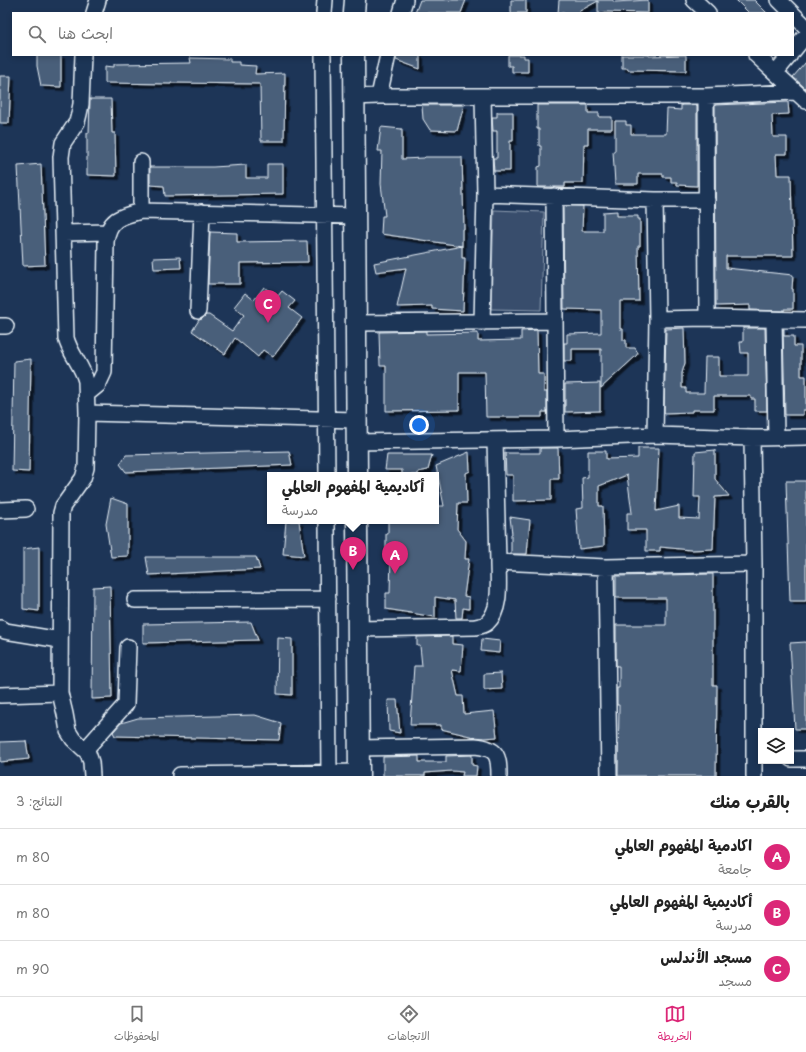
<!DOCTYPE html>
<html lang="ar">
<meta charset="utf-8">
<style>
body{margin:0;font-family:"Playpen Sans","Playpen Sans Arabic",sans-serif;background:#f2f2f2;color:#222;direction:rtl}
.controls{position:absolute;right:12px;bottom:12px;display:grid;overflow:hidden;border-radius:0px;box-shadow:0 2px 6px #0003}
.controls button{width:36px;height:36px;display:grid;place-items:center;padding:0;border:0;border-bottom:1px solid #e0e0e0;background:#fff;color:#222;font:20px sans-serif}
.you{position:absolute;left:419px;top:425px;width:14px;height:14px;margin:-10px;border:3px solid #fff;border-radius:50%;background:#1a73e8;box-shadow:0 0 0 6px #1a73e833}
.badge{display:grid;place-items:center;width:26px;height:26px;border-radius:50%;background:#db2777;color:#fff;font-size:13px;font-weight:700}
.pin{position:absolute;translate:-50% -33px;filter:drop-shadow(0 1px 2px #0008)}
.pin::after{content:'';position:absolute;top:21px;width:14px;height:12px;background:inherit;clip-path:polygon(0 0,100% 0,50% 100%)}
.popup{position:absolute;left:267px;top:472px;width:172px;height:52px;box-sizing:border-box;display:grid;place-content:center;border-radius:0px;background:#fff;filter:drop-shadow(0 1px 3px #0005);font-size:13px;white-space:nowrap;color:#767676}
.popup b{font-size:15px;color:#222}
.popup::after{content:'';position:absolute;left:50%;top:100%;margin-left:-8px;border:8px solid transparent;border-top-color:#fff}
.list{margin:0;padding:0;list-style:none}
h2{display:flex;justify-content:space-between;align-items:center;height:52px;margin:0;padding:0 16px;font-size:17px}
h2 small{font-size:13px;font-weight:400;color:#767676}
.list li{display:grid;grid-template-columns:26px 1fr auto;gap:12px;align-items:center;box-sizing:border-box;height:56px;padding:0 16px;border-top:1px solid #e0e0e0}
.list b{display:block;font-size:15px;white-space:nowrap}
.list p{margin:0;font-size:13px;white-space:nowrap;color:#767676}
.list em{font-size:13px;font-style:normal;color:#767676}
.icon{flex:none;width:22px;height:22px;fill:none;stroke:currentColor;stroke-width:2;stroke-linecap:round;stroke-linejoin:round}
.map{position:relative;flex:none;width:806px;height:776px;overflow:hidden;direction:ltr}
.search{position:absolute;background:#fff;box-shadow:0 2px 6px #0003;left:12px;right:12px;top:12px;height:44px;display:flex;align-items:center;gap:10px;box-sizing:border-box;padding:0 14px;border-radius:0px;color:#767676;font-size:15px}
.sheet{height:220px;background:#fff}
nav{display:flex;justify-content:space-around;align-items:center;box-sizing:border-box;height:56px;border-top:1px solid #e0e0e0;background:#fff;font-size:11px;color:#767676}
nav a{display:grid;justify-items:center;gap:2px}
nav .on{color:#db2777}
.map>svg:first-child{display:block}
.green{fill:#374d6c;stroke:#909fb2}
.building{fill:#495e7a;stroke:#e8f1f8;filter:url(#shadow)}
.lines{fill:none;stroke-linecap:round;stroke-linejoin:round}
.minor-casing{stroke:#e8f1f8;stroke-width:18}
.major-casing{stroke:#e8f1f8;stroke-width:23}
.minor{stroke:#1d3557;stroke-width:15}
.major{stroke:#1d3557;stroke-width:20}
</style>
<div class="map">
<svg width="806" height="776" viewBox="0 0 806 776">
<defs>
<filter id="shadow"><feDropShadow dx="3.5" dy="3.5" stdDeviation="0" flood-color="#0009"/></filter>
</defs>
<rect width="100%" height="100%" fill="#1d3557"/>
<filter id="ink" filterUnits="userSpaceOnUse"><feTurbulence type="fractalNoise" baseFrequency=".025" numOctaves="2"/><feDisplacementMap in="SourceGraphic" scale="8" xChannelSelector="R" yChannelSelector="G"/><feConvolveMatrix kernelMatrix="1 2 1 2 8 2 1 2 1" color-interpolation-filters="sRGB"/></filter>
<g filter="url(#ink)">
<path class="green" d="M494 210 544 212 541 310 491 309Z"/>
<path class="building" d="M420 0H466L461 13H415Z
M511 0H526V13H511Z
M559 0H612L615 2 648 0V13L606 12 598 13V1L576 13H558Z
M736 0H754L767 13H749Z
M37 55H61V87L41 86 37 66Z
M397 55H420V69L396 60Z
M508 55H524V58H528V72H512V66H508Z
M622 55H649V56L686 55V71L628 70V68H622Z
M190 58 230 59V62H239V65L256 66 255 74 285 73 284 141H261L260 84 171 83V84L105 83V66L114 67V64L191 63Z
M806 62V89L793 77Z
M0 76H11L9 123H0Z
M90 99H111L112 133H115L116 176 87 175V133H89Z
M788 102 789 114 772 115 773 137H787V154H776L777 175H791L793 256H726V268L793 275 792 289H793V309H784V311L750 310V305L716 306 715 105Z
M422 105H464L457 131 430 130 423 119Z
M537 105H588V113H599V117H612V129H588V144H584L583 183H565V187H538V167L541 166V146H539V129H537Z
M681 105H697V186L677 185V182H671V177H663V174H638V184H615L613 151H615V121H626V125H631V134H666L667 109 681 110Z
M497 112H513V141H510V171H494L493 158H497V131H493L492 117H497Z
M381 127 402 129V159L424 158 425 157H462L464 229H462V246L381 234 382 216H385L381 184 382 151H378Z
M41 164 45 265 23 266 18 166Z
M267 164H283V194L165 196 164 186 150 185V167H213L246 165V178H267Z
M563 206H583L582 231H603V212L617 211V216H638V219H640V246H638L639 301H620V329H623V340H626V348H635L638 353 636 356 601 388V349H572V361H564V343H567V334L601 333V310L564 309Z
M210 232 237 233V242L307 241 308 262 240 263V284H208Z
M462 246V258H465L463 311 432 309V306L397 307 406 268 376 272 374 263Z
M180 257 181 268 154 269 153 258Z
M264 287 277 297 282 291 295 301 289 308 302 318 273 357 263 350 258 357 235 338 225 354 192 331 199 320 202 319 206 315H209L232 331 244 315 234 307 245 293 254 300Z
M684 328 685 363 682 373V388H686V393H704L705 357H719V376H748V353H741L740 342H743V328H765L767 411H755V399H751V396H714V410H692V412L664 413 666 329Z
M783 329H784V336H794V346H801V376H806V410H803V415H785Z
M537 330 538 374H544V392H547V412H542V417H486L485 372H459V410L386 411V366H380L379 332 426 331V334L478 333V341L521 340V331Z
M31 359 29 472 12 471 14 361Z
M600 383V411L565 412V384Z
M540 448H558L559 479H551V500L513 501V475H506L505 453H540Z
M638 448H659L656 511 679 506V518L699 519 700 497H694L695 452 715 450V479L729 496 715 497 713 549 691 550 660 547V551H646V530H627V513H632L627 475 599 486V506H603L604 546 579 549 576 509 583 508 582 478 588 477V451H606V459L638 458Z
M289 451 292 465 126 472 120 464 126 455Z
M469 452 470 471 466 473 467 503H458L457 529 466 541 465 559H469L464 596 469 597V609L463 608 462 618H456L455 600 435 597V617L386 609V593H390L391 556H386V534H388V521H436V506H444L436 466Z
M387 455H432L428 470 418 472V475H402V470H385Z
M786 481H806V601H790Z
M111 498 128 504V556L111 557 106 524Z
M510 517 530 520 527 554H511V534H512Z
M286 521H299L304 556 283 554Z
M39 547V611L23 609V549Z
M146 557H256L260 569 149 575Z
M713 574V685H717L716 776H618L619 705H617V688H619V666H616V625H666V598H616V576Z
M110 586 112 698 92 699 93 587Z
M251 622 258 640 143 643V624Z
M452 636V644L463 645 461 671 452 670 458 696H463L464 714 494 711 497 737 485 738 474 737 441 729V725H410L414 666H422L420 646H417V637Z
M278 638 292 639V695L277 694Z
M482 639 500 641 499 653 481 651Z
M806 642V729H795L790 643Z
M501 673 502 689 484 690V674Z
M388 700H397L400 733 389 731Z
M255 715 281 723 279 740 115 736 113 732 121 723 138 718Z
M26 741 29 759 0 762V742Z
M472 755V765L477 766 476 776H462L463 772 452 771 425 773V776H383V757L419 756V762H446V756Z"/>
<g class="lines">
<g class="minor-casing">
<path id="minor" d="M694 0 708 13
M779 0 792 13
M94 13 98 0
M324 13 325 0
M401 13 405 0
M793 14 806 27
M793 51 806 35
M83 55 81 104 79 114 77 122 63 143 61 157 66 338C70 354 82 365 86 381L87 413 86 468 83 478 63 506 61 513 60 693 65 714 68 731 73 739 88 753 91 762 92 776
M323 55 327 475
M756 55 806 101
M776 72 790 55
M379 96 388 55
M706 96 707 318
M353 97 379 96H706L795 92
M485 194 655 200H707
M554 196 556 439
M141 211V162
M64 233 107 232
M198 311 202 212
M657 319 707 318 806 320
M774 320 776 438
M355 323 554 321
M482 323 485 194 483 96
M0 326H6
M87 394 98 385 104 372 106 242C108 219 121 216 141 211L354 216
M87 413 356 420
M655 435 657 319 655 200
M752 438 754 564V776
M495 440 498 562
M356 442 556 439 655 435 752 438 806 437
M0 510 26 509
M327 521 329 776
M606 567 609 776
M135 600 328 599
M0 628 5 631 60 640
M357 629 475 627C479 626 484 626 487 623 502 609 498 581 498 562L606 567 754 564
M0 695 60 693
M358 748 475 746C497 748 499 755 499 776
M85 750 126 704 128 647
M791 759H806
M180 775 359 772"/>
</g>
<g class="major-casing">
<path id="major" d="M354 13 355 0
M354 55 357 475
M357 521 359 776"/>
</g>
<use href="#minor" class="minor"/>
<use href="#major" class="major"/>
</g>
</g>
</svg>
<div class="controls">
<button><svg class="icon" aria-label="layers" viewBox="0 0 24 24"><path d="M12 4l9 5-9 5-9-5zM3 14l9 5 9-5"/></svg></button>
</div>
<div class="you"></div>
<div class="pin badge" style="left:395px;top:574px">A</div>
<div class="pin badge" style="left:353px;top:570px">B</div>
<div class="popup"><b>أكاديمية المفهوم العالمي</b>مدرسة</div>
<div class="pin badge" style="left:268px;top:323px">C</div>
<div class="search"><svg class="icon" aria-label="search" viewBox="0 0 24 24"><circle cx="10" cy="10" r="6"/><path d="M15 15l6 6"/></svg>ابحث هنا</div>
</div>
<section class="sheet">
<h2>بالقرب منك<small>النتائج: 3</small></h2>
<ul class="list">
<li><span class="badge">A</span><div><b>اكادمية المفهوم العالمي</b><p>جامعة</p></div><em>80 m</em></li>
<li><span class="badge">B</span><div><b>أكاديمية المفهوم العالمي</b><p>مدرسة</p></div><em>80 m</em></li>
<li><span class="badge">C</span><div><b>مسجد الأندلس</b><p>مسجد</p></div><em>90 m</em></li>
</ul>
</section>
<nav>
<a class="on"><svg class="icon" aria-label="map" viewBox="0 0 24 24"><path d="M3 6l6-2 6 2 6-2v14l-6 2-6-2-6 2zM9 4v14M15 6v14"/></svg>الخريطة</a>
<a><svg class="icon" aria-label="directions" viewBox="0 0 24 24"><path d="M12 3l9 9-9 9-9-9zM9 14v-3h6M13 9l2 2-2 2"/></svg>الاتجاهات</a>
<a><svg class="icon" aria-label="saved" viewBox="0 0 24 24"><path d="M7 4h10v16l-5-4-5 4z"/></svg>المحفوظات</a>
</nav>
